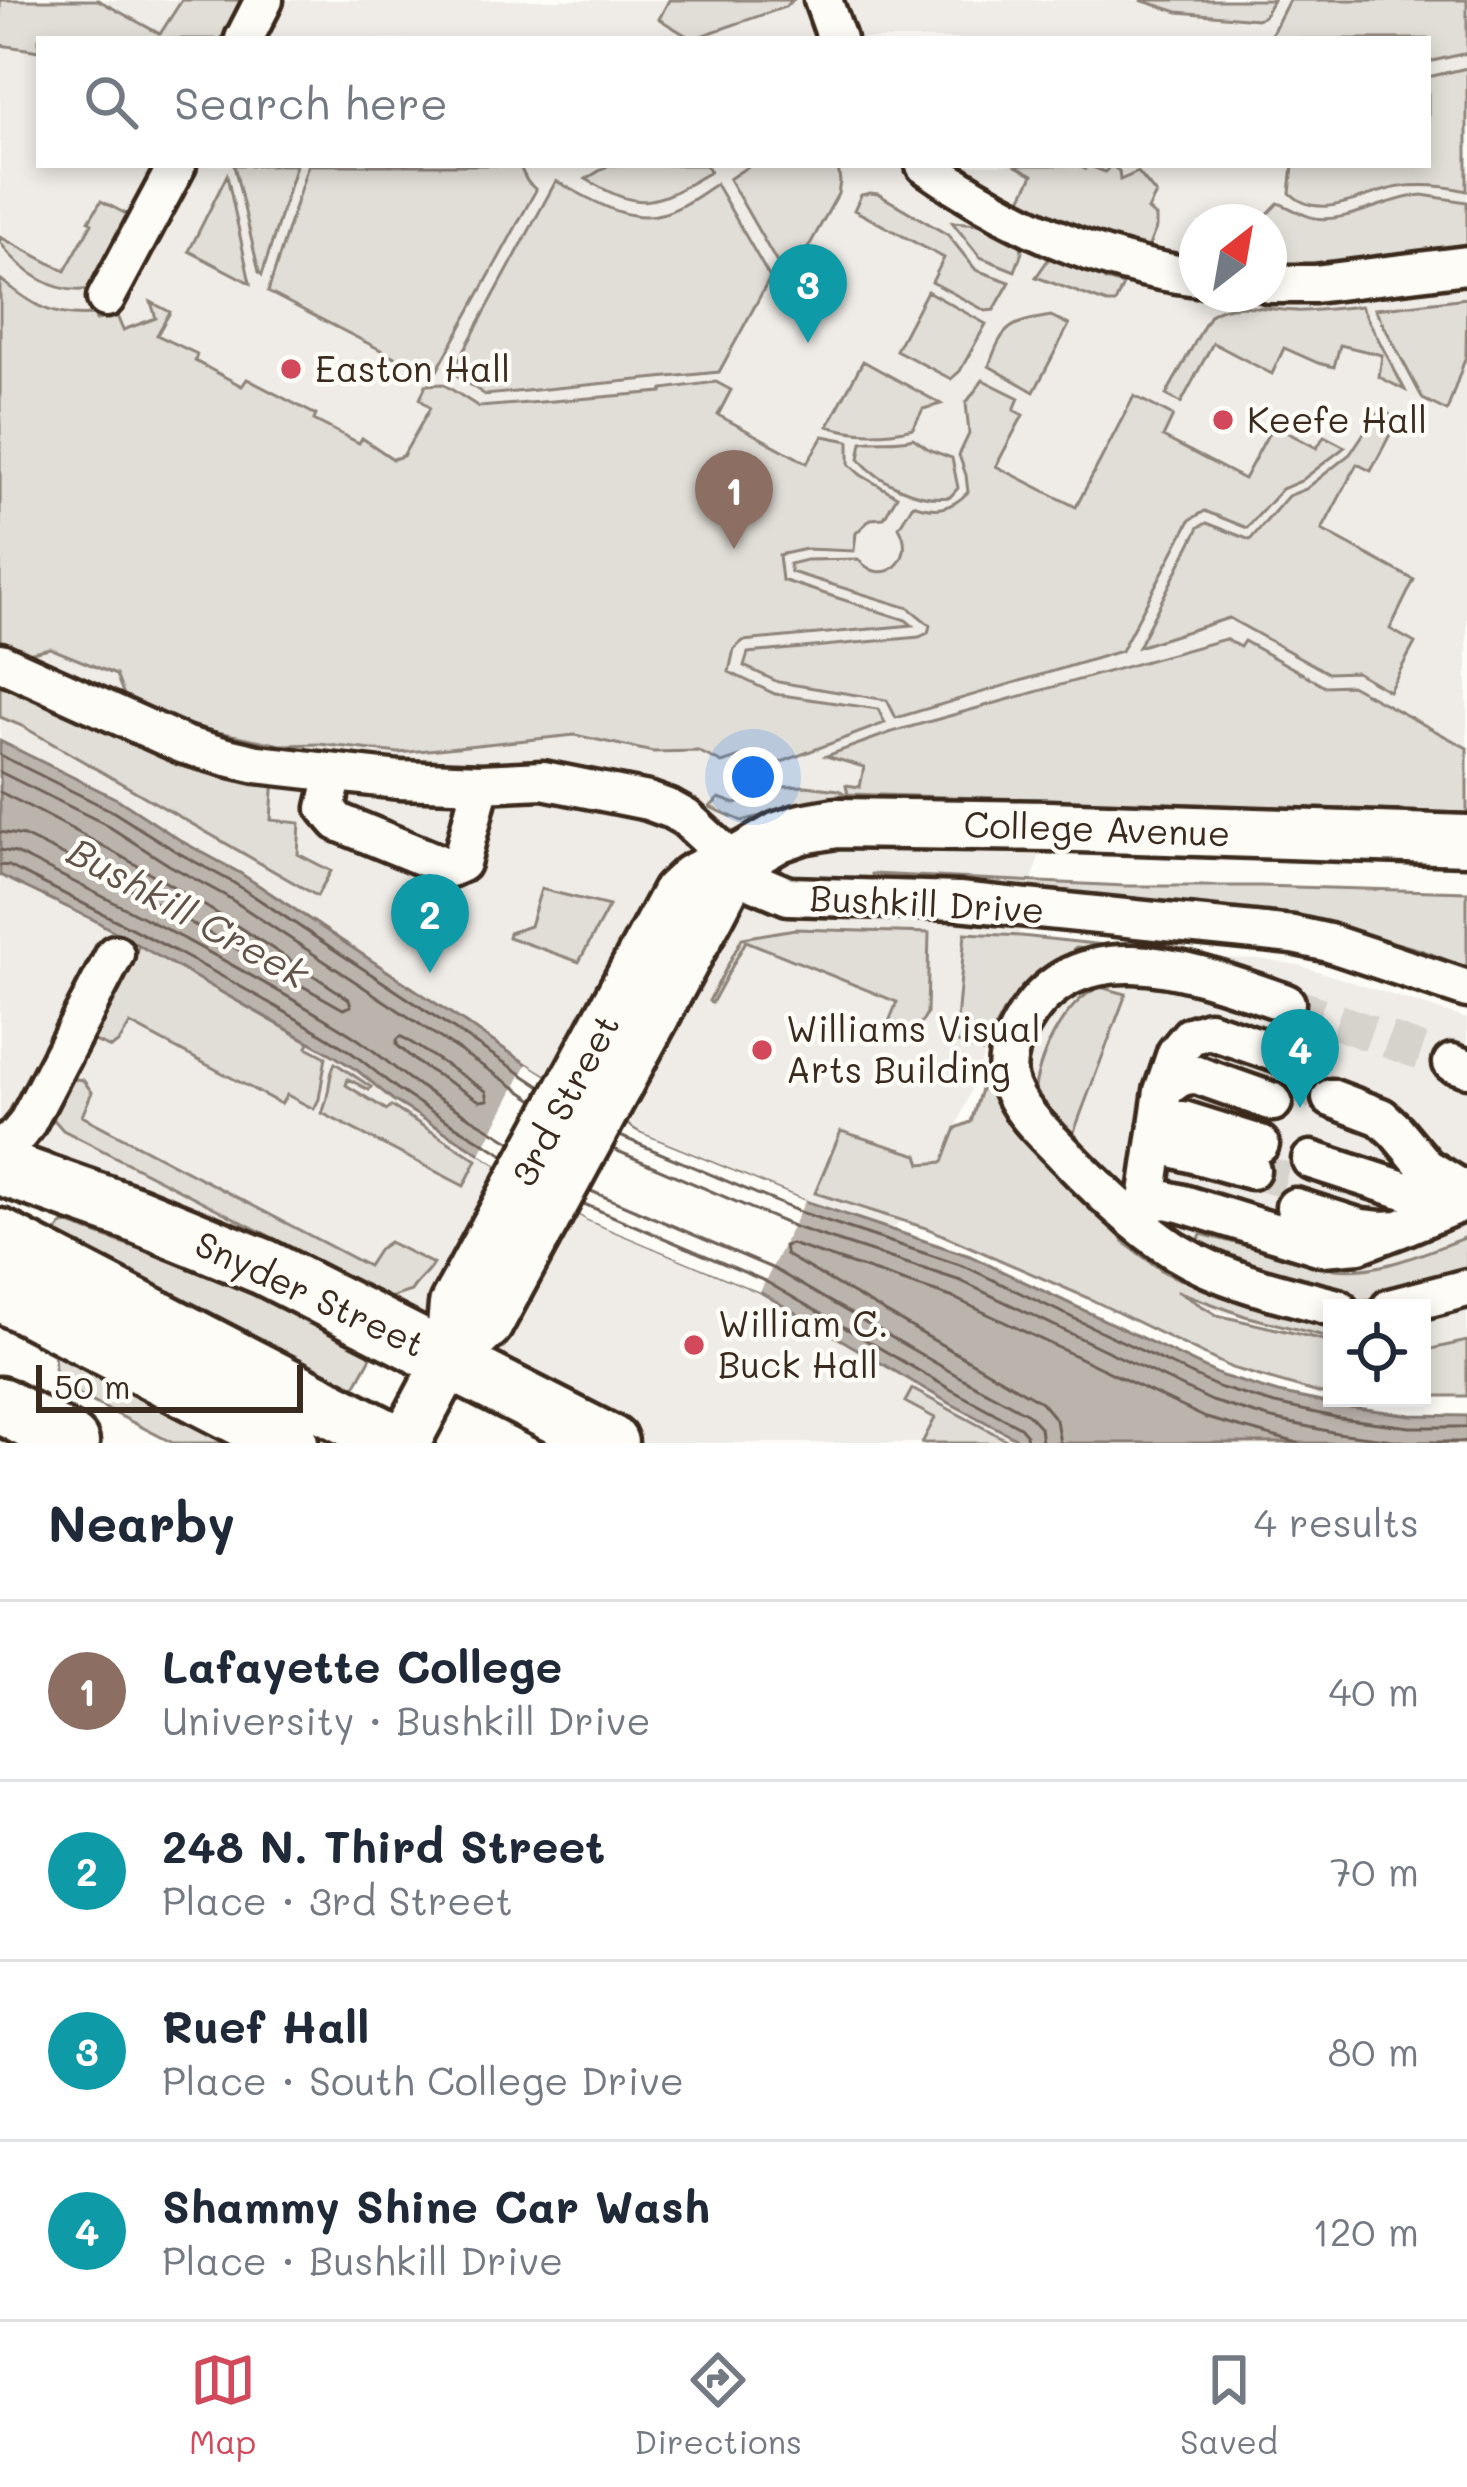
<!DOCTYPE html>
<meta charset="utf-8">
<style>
body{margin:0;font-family:Mali,sans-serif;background:#f6f6f7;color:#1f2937}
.controls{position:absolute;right:36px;bottom:36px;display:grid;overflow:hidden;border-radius:0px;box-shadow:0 6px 18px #0003}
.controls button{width:108px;height:108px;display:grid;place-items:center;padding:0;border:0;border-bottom:3px solid #e0e1e3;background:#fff;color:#1f2937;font:60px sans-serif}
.compass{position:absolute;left:1179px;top:204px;width:108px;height:108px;border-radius:50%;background:#fff;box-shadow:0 6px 18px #0003;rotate:31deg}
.scale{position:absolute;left:36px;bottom:30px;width:267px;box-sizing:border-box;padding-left:12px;border:6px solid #3b2a1e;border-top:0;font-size:33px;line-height:42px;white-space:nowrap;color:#3b2a1e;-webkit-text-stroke:9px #fdfcf7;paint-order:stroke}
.you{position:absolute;left:753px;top:777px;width:42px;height:42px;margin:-30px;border:9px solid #fff;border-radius:50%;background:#1a73e8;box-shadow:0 0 0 18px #1a73e833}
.badge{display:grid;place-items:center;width:78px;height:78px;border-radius:50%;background:#d1495b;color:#fff;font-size:39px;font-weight:700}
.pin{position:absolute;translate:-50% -99px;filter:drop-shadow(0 3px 6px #0008)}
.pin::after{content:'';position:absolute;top:63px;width:42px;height:36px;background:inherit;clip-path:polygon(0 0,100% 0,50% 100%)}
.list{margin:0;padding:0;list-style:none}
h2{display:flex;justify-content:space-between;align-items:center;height:156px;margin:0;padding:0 48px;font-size:51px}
h2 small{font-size:39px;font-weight:400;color:#747a83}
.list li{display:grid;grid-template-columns:78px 1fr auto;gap:36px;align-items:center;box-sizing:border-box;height:180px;padding:0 48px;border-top:3px solid #e0e1e3}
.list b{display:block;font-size:45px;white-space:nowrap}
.list p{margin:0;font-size:39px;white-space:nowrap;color:#747a83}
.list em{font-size:39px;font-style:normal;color:#747a83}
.icon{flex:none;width:66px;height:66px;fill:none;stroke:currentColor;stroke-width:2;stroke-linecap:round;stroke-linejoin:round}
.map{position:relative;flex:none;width:1467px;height:1443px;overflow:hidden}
.search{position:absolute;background:#fff;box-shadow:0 6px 18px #0003;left:36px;right:36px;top:36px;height:132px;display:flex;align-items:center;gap:30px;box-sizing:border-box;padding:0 42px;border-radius:0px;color:#747a83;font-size:45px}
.sheet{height:876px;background:#fff}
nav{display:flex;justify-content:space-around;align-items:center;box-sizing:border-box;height:168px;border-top:3px solid #e0e1e3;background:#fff;font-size:33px;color:#747a83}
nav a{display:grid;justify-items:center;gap:6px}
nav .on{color:#d1495b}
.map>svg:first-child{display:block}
.built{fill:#efece7;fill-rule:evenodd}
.green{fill:#e1ded7;stroke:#8e847a;stroke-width:3}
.water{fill:#bbb4ad;stroke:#887d74;stroke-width:3}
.pier{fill:#fdfcf7}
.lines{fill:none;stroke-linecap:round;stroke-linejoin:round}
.shore{stroke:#6e6157;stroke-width:3}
.minor-tunnel{stroke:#d6d2cc;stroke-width:36;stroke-dasharray:36 18;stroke-linecap:butt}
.minor-casing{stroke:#3b2a1e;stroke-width:45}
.major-casing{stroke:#3b2a1e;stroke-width:57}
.highway-casing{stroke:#3b2a1e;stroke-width:63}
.minor{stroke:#fdfcf7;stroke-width:36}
.major{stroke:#fdfcf7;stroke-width:48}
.highway{stroke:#fdfcf7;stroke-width:54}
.poi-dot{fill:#d1495b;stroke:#fdfcf7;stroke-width:4.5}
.labels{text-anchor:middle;stroke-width:9;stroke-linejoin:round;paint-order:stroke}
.poi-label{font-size:36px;fill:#3b2a1e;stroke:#fdfcf7;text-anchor:start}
.street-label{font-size:36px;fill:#3b2a1e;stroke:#fdfcf7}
.water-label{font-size:39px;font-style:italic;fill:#615349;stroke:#fdfcf7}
</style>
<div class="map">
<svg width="1467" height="1443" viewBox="0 0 1467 1443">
<rect width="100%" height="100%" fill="#fdfcf7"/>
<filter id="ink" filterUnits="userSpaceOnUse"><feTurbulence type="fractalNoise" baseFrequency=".00833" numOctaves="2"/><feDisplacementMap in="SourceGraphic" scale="24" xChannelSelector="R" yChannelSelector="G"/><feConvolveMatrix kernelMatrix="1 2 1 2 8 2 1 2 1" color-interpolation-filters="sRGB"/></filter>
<g filter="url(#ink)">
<path class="built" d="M0 0H1467V816L1052 805 993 1031 942 1166 867 1264 1363 1443H643L392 1313 0 1149ZM39 39H1428V165H39ZM1197 222H1269V294H1197Z
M1053 953 1257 959 1298 965 1467 1019V1343L1422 1351V1308H1332V1342L1149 1292 955 1168Z"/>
<path class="green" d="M0 0H98L160 34 182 0H242L221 39H39V51L0 45Z
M669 0H793L785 7 692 39 659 19Z
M1140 0H1273L1264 16 1257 19 1178 12Z
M1289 0H1467V53L1428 62V39H1269Z
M1467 68V191C1445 186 1422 184 1400 187 1364 192 1322 224 1290 193L1293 165H1428V77Z
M234 165H296L262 275 259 272Z
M308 165H519L527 181 536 190 437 371H422L268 292Z
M609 165H706L710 172C657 203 643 214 586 179Z
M750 165H838L840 182 838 194 793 275 781 270 729 179Z
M1014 165H1077L1085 169 1087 165 1105 172 1111 165 1119 171 1120 180 1138 172 1156 194 1148 210 1156 217V228L1146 253 1067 226 1019 203 1033 175Z
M227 175 250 283 189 251Z
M556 181C589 198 627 225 665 213 684 207 700 194 716 184L770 278 719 372 485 395 455 374 454 369Z
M870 193 878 194 948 235 976 270 1010 282 994 310 986 311 932 282 944 258 854 210 861 195Z
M1422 195 1467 202V254L1269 271V222H1260L1278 203C1290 207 1301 215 1315 218 1348 223 1387 198 1422 195Z
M101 201 136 219 95 288C58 298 21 272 0 242V237L65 271 92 223 89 221Z
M952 222 980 224 1021 244 1022 252 1015 271 980 257Z
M1050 257 1106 275 1105 280 1123 285 1115 303H1107L1036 277Z
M0 279C32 305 51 318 94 315L96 320 117 316 123 330 156 318 151 302 170 312 157 335 197 354 195 361 242 386 247 379 316 415 314 420 359 443 362 438 393 459 403 456 430 408 420 399 426 385 443 384 479 407 662 392 663 389 716 382 731 390 718 415 807 463 823 436 849 441V464L861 475 897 496 884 518 871 519 856 533 854 551 806 549 779 555 782 580 906 620 912 625 743 641 734 649 729 672 775 694 878 709 885 723 774 765 740 757 722 763 698 751 653 752 575 735 399 753 319 744 281 745 193 727 128 705 116 675 50 648 23 654 0 645Z
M927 291 986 324 960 371 951 379 896 350Z
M1467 298 1466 356 1447 411 1423 399 1375 309Z
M1361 306 1405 390 1379 377 1382 355 1340 345 1334 367 1318 363 1284 348 1272 374 1213 343 1181 403 1166 395 1210 315C1233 297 1276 313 1304 311 1323 310 1342 308 1361 306Z
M1051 316 1069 325 1034 392 989 366C1003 325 1010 323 1051 316Z
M863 361 941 404 923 409 913 428C886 435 853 435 828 426Z
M983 380 1019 398 1014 410 1023 415 996 466 1076 507 1134 396 1173 416 1163 437 1244 479 1273 425 1317 448 1324 436 1345 447 1301 481 1282 489 1247 528 1205 511 1190 520 1121 651 896 718 887 700 778 682 744 666 748 653 919 637 928 633 930 625 909 608 791 572 789 564 806 560 858 559C883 590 918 559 899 527L913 504C935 512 951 510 968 492L966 475 959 455 969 434 966 403Z
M1383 409 1397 421 1371 471 1357 464 1322 530 1414 580 1390 629 1415 643 1389 691 1356 672 1328 673 1229 618 1138 647 1199 527 1207 523 1250 540 1288 496 1306 489 1350 454 1372 421Z
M913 438 930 450 952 458 958 488 950 497C918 501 880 483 859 459L862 442C880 439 896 443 913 438Z
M1225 639 1240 647 1244 641 1325 686 1350 685 1467 748V813L848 794 846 785 860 787 864 767 826 756 892 732Z
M0 681 274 776 271 820 300 823 298 854 331 871 317 896 22 726 0 717Z
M806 786 839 790 845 794 742 821 710 807 719 798 736 804 784 787Z
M872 874 1126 886H1260L1467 892V968L1421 950 1318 921 1292 923 1093 899 873 879Z
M541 889 609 906 579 962 508 937 509 933 530 926Z
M795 929 929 933 927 1013 916 1032 889 1022 897 1002 746 941 712 1003 709 1001 742 938Z
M965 933 1021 936 1208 956 1207 960 1076 948 1021 995 1011 1012H1003L982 1052 955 1042Z
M139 945 309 1042 307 1047 326 1057 319 1099 314 1109 287 1095 281 1104 130 1024 119 1042 111 1048 87 1038 114 989 119 988Z
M1100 987 1126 994 1072 1137 1034 1102C1033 1065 1064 1000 1100 987Z
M991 1056 994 1096 1127 1245 1164 1272 1177 1278 1332 1328V1338L1245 1316 1177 1291 1217 1315 1332 1342V1397L1232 1368 1088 1298 929 1229 815 1193 841 1131 918 1155 921 1164 943 1162 956 1128 971 1122Z
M335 1063 371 1087 369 1090 348 1079 346 1085 387 1110 391 1106 477 1160 464 1186 322 1113C331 1094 327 1079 335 1063Z
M76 1079 83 1080 92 1092 82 1116 368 1266 379 1249 389 1242 433 1264C427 1275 418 1279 411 1291L390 1298 63 1130 49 1114 67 1083Z
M66 1223 188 1266 272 1302 348 1340 366 1350 371 1357 352 1392 54 1238 61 1225Z
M1201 1234 1335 1269C1381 1274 1424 1252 1467 1237V1275C1431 1286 1392 1303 1354 1300L1197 1244Z
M1467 1341V1396H1422V1351Z
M54 1348 237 1443H173L62 1386 55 1374Z
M912 1389 1012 1443H922L935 1418 905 1402Z"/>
<path class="water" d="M0 741 119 800 183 842 240 873 527 1064 642 1134 805 1201 970 1256 1222 1376 1278 1393 1341 1406 1411 1415 1467 1416V1443H1025L944 1400 760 1292 588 1220 393 1100 358 1071 333 1055 94 920 0 875Z"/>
<path class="pier" d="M527 1064 637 1132 805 1201 760 1292 588 1220 480 1154Z"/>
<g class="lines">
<path class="shore" d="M0 755 112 811 177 852 234 883 541 1087
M0 772 105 824 169 865 226 896 534 1100
M0 792C122 852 236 923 349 999L351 1006 343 1009 115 880 24 836 0 832
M0 850 16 853C129 909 242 967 350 1034 371 1047 389 1064 409 1079 441 1102 478 1121 511 1142
M0 865 9 866C122 923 236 980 343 1047 364 1060 381 1078 402 1092 435 1115 470 1134 504 1155
M401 1036 486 1091 488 1100 480 1101 419 1064 397 1045V1040Z
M620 1136 800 1212 966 1267 1218 1387 1275 1404 1339 1418 1410 1427H1467
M613 1149 795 1227 961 1281 1212 1401 1272 1419 1337 1433 1409 1442H1467
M591 1191 774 1269 958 1376 1028 1414 1040 1427 1042 1443
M584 1204 765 1281 950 1389 1020 1427 1026 1434 1027 1443
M1060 1443 1056 1420 1041 1402 786 1255 784 1246 791 1244 954 1298 1206 1418 1298 1443"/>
<path class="minor-tunnel" d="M1286 1003 1452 1063
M1281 1079 1331 1098
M1251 1170 1302 1185"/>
<g class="minor-casing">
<path id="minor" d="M823 0 837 39
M244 39 264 0
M925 165C1008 223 1096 264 1197 277
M1269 284H1314L1467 265
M106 298 177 165
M0 662 184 745 227 757 257 764 399 780 481 783 543 780 648 801 670 809 686 818 755 882 788 896 959 901 1293 935 1329 943 1467 989
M334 774 326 808 338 822 450 868 461 863 481 783
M1286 1003C1203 975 1080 922 1022 1023 1010 1044 1001 1068 1013 1092 1024 1116 1047 1136 1065 1155 1098 1189 1135 1225 1175 1251 1224 1281 1283 1294 1338 1308
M1452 1063 1467 1068
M1163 1091C1174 1081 1181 1074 1197 1075L1273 1102
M1331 1098 1381 1117 1396 1131 1426 1167 1467 1192
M1157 1137C1164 1124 1167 1121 1183 1120L1260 1144
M0 1146 16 1137 26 1125 115 954
M1154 1154 1162 1147 1172 1148 1251 1170
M1311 1160 1425 1197 1463 1202
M1147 1202 1166 1200 1183 1204 1322 1247 1359 1244 1399 1229
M1295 1207 1361 1228 1380 1230 1399 1229 1463 1202
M1143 1227 1163 1091 1176 1053 1190 1036 1209 1030 1288 1057
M1390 1308 1467 1288"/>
</g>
<g class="major-casing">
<path id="major" d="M449 1360 454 1305 676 894 692 879 708 871 722 870 779 837 802 829 836 823 1048 826 1467 840
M405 1443 449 1360 488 1324 710 913 723 888 722 870"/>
</g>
<g class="highway-casing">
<path id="highway" d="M0 1167 134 1214 264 1267 610 1443
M0 1237 397 1443
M0 1293 290 1443
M0 1405 71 1443"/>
</g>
<use href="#minor" class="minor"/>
<use href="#major" class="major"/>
<use href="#highway" class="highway"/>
</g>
</g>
<g class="poi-dot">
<circle cx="291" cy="369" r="12"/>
<circle cx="1223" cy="420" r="12"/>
<circle cx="762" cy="1050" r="12"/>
<circle cx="694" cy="1345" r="12"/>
</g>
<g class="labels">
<g class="poi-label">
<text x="315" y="382">Easton Hall</text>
<text x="1247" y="433">Keefe Hall</text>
<text x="786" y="1042">Williams Visual<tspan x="786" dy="41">Arts Building</tspan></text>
<text x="718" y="1337">William C.<tspan x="718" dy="41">Buck Hall</tspan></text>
</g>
<g class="street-label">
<text transform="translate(1097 829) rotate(2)" y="13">College Avenue</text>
<text transform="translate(927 904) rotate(3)" y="13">Bushkill Drive</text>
<text transform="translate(565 1100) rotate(-62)" y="13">3rd Street</text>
<text transform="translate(310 1294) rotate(25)" y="13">Snyder Street</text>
</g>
<g class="water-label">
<text transform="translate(188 913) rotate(29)" y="14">Bushkill Creek</text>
</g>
</g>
</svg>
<div class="controls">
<button><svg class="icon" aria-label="locate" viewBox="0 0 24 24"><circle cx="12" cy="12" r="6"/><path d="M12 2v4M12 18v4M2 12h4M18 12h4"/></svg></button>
</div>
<svg class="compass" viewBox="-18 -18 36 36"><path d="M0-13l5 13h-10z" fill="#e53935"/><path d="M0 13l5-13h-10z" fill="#747a83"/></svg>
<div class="scale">50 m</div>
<div class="you"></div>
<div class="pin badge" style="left:734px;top:549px;background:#8d6e63">1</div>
<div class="pin badge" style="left:430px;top:973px;background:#0f9aa8">2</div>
<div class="pin badge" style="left:808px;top:343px;background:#0f9aa8">3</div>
<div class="pin badge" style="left:1300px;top:1108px;background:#0f9aa8">4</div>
<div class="search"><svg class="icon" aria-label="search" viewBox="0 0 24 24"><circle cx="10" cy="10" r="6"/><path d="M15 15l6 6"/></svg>Search here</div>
</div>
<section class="sheet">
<h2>Nearby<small>4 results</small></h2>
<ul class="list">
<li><span class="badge" style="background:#8d6e63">1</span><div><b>Lafayette College</b><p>University · Bushkill Drive</p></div><em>40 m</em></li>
<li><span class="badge" style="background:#0f9aa8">2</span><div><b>248 N. Third Street</b><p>Place · 3rd Street</p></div><em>70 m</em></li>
<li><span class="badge" style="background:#0f9aa8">3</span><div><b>Ruef Hall</b><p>Place · South College Drive</p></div><em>80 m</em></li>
<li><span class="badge" style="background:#0f9aa8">4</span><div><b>Shammy Shine Car Wash</b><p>Place · Bushkill Drive</p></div><em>120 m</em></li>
</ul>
</section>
<nav>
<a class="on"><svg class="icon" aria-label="map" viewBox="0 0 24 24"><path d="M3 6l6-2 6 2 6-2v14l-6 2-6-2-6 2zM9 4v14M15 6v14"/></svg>Map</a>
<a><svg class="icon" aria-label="directions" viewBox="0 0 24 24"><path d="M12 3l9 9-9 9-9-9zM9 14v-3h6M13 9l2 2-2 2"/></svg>Directions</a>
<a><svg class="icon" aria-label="saved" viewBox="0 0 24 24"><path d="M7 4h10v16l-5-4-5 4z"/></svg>Saved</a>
</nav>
